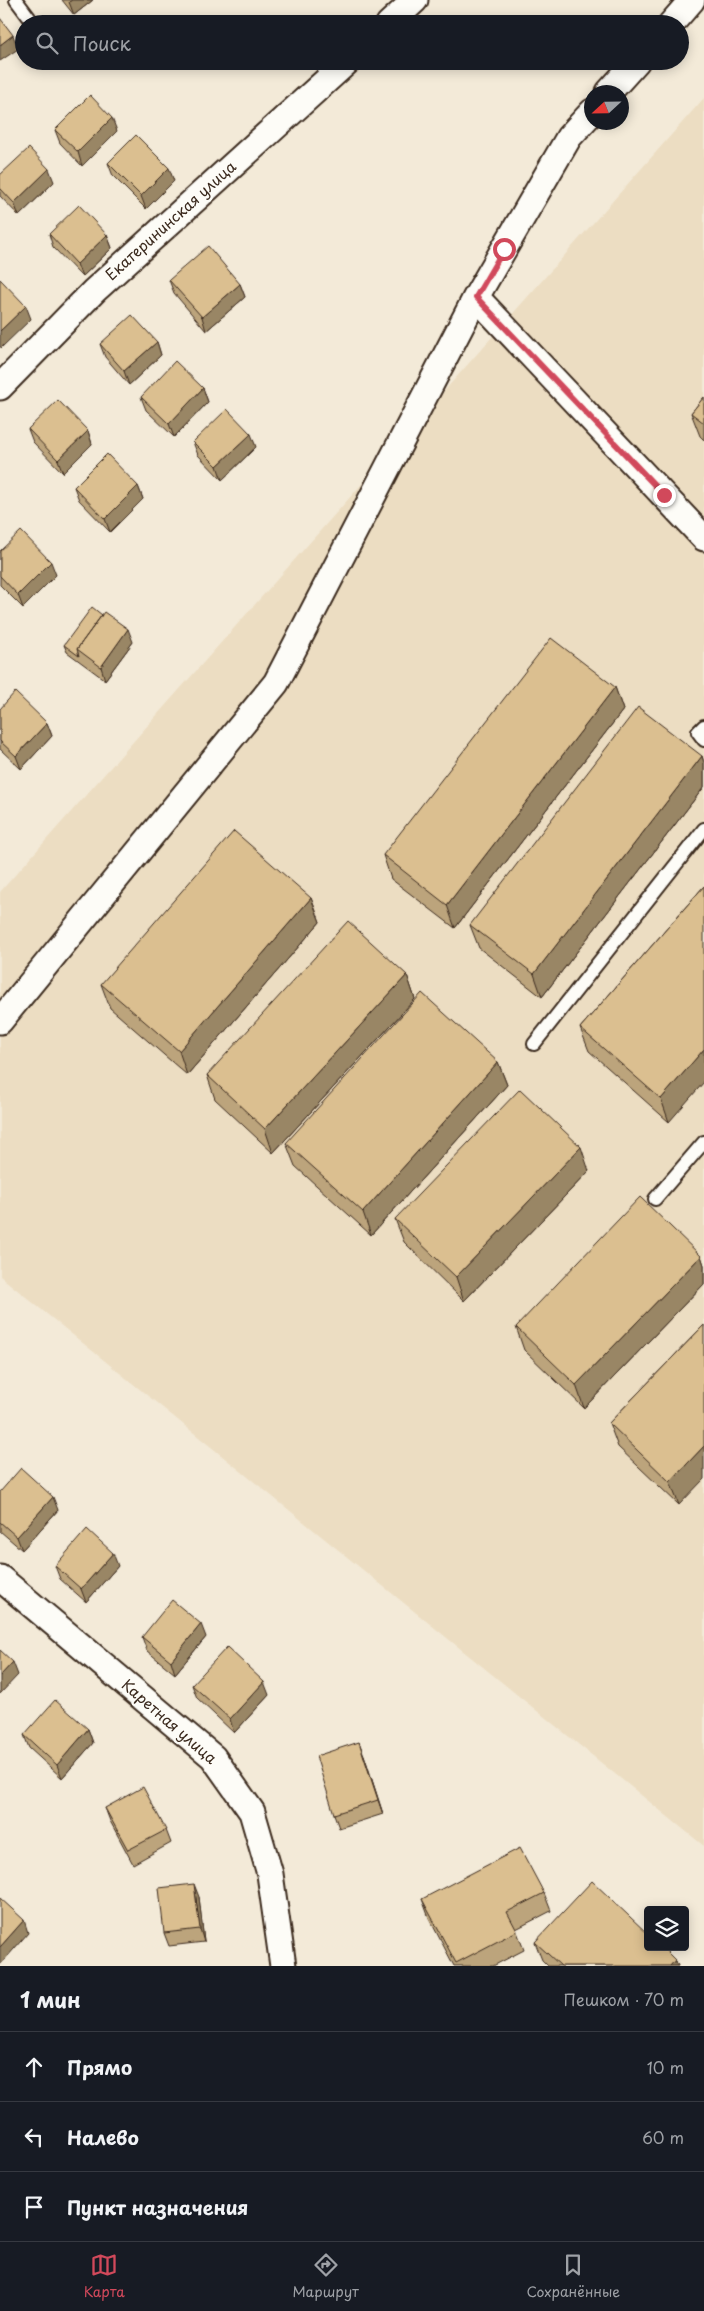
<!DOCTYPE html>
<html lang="ru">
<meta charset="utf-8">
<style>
body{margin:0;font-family:"Playpen Sans",sans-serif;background:#242831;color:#f1f3f6}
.controls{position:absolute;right:15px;bottom:15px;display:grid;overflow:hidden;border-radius:5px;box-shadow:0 2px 12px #0003}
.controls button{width:45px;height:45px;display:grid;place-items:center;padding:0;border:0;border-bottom:1px solid #363941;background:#171b24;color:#f1f3f6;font:25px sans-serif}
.compass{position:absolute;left:584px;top:85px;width:45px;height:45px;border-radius:50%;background:#171b24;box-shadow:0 2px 12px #0003;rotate:248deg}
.stop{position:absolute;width:15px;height:15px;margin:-11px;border:4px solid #d1495b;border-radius:50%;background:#fff}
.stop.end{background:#d1495b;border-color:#fff;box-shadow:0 1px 5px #0008}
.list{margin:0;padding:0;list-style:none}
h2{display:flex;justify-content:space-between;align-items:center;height:65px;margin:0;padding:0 20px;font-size:21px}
h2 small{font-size:16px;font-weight:400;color:#9ea1a6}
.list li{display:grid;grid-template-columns:32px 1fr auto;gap:15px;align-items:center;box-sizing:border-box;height:70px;padding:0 20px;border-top:1px solid #363941}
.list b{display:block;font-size:19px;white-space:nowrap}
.list em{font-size:16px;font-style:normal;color:#9ea1a6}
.icon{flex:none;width:28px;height:28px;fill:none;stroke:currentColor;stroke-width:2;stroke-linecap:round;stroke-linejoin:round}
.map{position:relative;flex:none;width:704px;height:1966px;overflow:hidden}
.search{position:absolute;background:#171b24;box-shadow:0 2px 12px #0003;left:15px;right:15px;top:15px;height:55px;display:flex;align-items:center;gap:12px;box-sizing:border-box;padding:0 18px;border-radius:28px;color:#9ea1a6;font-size:19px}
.sheet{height:275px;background:#171b24}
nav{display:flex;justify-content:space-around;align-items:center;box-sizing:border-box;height:70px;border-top:1px solid #363941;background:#171b24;font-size:14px;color:#9ea1a6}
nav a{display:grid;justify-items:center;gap:2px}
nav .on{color:#d1495b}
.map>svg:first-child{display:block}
.built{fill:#ecddc2}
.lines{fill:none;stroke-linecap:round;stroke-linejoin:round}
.lane-casing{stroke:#3b2a1e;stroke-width:16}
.street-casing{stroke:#3b2a1e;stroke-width:29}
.lane{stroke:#fdfcf7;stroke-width:12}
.street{stroke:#fdfcf7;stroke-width:25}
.wall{fill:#bca47c;stroke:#3b2a1e}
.shaded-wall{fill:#998665;stroke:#3b2a1e}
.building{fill:#dbbf90;stroke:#3b2a1e}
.route{stroke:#d1495b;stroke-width:6}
.labels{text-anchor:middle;stroke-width:4.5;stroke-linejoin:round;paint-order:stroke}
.street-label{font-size:15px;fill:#3b2a1e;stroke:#fdfcf7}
</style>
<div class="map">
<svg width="704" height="1966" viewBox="0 0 704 1966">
<rect width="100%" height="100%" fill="#f3ead8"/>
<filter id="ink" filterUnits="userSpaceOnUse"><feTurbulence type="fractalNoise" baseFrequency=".02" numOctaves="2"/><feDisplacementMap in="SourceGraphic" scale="10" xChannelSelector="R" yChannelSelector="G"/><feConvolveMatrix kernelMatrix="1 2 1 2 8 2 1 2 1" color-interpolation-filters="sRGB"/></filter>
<g filter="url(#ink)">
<path class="built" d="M704 98V1846L0 1276V892Z"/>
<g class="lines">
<g class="lane-casing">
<path id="lane" d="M16 0 34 24
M704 726 698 732 704 740
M534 1044 704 829
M655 1199 704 1142"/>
</g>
<g class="street-casing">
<path id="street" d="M389 24 415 0
M671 24 692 0
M609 92 637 61
M592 112 569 137 476 297 704 538
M0 387 94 291 348 61
M0 1021 276 683 476 297
M0 1578 213 1757 252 1812 270 1874 283 1966"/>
</g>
<use href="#lane" class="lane"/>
<use href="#street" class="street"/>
</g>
<path class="wall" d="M62 0H93L74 15Z
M55 130 117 131 82 166 60 143Z
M108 163 174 181 146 209 113 176Z
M0 175 54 182 19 216 0 196Z
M49 234 107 235 112 248 82 277 53 247Z
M169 280 240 284 245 297 206 331 174 293Z
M157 342 161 355 129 385 105 357 100 344Z
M203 388 208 402 174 437 146 410 141 397Z
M704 397V440L700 436 691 413Z
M28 429 88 431 92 444 63 473 33 442Z
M193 442 256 447 222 480 198 455Z
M138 486 143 499 110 532 79 500 74 487Z
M0 551 56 575 23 608 0 585Z
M133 642 105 680 67 652 64 645Z
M615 687 623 710 455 928 391 879 383 855Z
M0 709 47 723 52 736 21 769 0 749Z
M702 756 704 763V787L542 997 479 948 470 925Z
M704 886 669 1122 589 1051 580 1028Z
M311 898 320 922 187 1075 110 1008 101 984Z
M407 975 415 999 273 1153 215 1099 207 1075Z
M498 1062 507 1085 371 1235 295 1166 286 1143Z
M589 1171 464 1301 404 1242 395 1219Z
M701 1256 704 1265V1284L584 1408 524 1350 516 1327Z
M704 1325 679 1505 618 1447 609 1423Z
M0 1492 58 1510 22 1550 0 1531Z
M55 1566H118L86 1602 60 1579Z
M142 1637H206L175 1674 147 1651Z
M192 1685 269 1695 234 1733 197 1698Z
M88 1729 93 1743 62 1778 29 1748 24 1735Z
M364 1755 383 1814 339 1828 334 1814Z
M105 1808 166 1830 171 1843 133 1864 110 1821Z
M544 1893 551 1911 516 1929 524 1950 493 1966H454L429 1918 422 1899Z
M199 1897 204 1942 169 1946 164 1933Z
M535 1942 675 1960 678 1966H548L542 1960Z"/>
<path class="shaded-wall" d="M72 0H93L74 15 69 2Z
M13 35 18 49 0 61V45Z
M112 118 117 131 82 166 78 152Z
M169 168 174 181 146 209 141 196Z
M49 169 54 182 19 216 14 203Z
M107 235 112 248 82 277 77 264Z
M240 284 245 297 206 331 202 317Z
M26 306 31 319 1 348 0 345V331Z
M157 342 161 355 129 385 124 371Z
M203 388 208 402 174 437 169 424Z
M88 431 92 444 63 473 58 460Z
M251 434 256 447 222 480 217 466Z
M138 486 143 499 110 532 105 519Z
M51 562 56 575 23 608 18 595Z
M128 629 133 642 105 680 101 667Z
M615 687 623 710 455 928 447 905Z
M47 723 52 736 21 769 16 756Z
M702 756 704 763V787L542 997 534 974Z
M311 898 320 922 187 1075 179 1051Z
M407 975 415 999 273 1153 265 1129Z
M704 1049V1082L669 1122 661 1099Z
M498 1062 507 1085 371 1235 363 1212Z
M581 1147 589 1171 464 1301 456 1277Z
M701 1256 704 1265V1284L584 1408 576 1385Z
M704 1446V1479L679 1505 670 1482Z
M53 1497 58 1510 22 1550 17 1537Z
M113 1553 118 1566 86 1602 81 1589Z
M201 1624 206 1637 175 1674 171 1661Z
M13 1662 18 1675 0 1694V1676Z
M264 1682 269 1695 234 1733 230 1719Z
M88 1729 93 1743 62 1778 57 1765Z
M359 1742 364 1755 383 1814 378 1800Z
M194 1884 199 1897 204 1942 200 1929Z
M24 1920 28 1933 0 1965V1947Z
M675 1960 678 1966H670Z"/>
<path class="building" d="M0 18 13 35 0 45Z
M90 95 112 118 78 152 55 130Z
M136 135 169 168 141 196 108 163Z
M29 148 49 169 14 203 0 188V175Z
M79 205 107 235 77 264 49 234Z
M208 246 240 284 202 317 169 280Z
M0 279 26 306 0 331Z
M132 315 157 342 124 371 100 344Z
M175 361 203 388 169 424 141 397Z
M704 397V423L691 413Z
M58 400 88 431 58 460 28 429Z
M227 409 251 434 217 466 193 442Z
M107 454 138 486 105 519 74 487Z
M21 531 51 562 18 595 0 576V551Z
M92 607 102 615 77 649 79 656 64 645Z
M104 612 128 629 101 667 77 649Z
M551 638 615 687 447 905 383 855Z
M15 692 47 723 16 756 0 741V709Z
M638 707 702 756 534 974 470 925Z
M234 831 311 898 179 1051 101 984Z
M704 886V1049L661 1099 580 1028Z
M348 921 407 975 265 1129 207 1075Z
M422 993 498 1062 363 1212 286 1143Z
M520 1089 581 1147 456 1277 395 1219Z
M640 1197 701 1256 576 1385 516 1327Z
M704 1325V1446L670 1482 609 1423Z
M21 1468 53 1497 17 1537 0 1522V1492Z
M87 1529 113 1553 81 1589 55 1566Z
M172 1600 201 1624 171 1661 142 1637Z
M227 1647 264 1682 230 1719 192 1685Z
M0 1650 13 1662 0 1676Z
M55 1700 88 1729 57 1765 24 1735Z
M359 1742 378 1800 334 1814 316 1756Z
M143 1787 166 1830 128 1850 105 1808Z
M520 1848 544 1893 507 1912 517 1931 456 1963 422 1899Z
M592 1881 648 1934V1947H662L675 1960 670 1966H561L535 1942Z
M194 1884 200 1929 164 1933 159 1888Z
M0 1898 24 1920 0 1947Z"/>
</g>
<g class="lines" filter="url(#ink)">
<path class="route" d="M504 249 476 297 664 495"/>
</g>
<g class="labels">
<g class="street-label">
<text transform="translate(171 221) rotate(-42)" y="5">Екатерининская улица</text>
<text transform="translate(169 1722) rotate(41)" y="5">Каретная улица</text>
</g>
</g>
</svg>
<div class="controls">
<button><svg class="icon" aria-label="layers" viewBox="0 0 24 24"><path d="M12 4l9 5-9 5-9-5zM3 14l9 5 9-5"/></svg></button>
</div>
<svg class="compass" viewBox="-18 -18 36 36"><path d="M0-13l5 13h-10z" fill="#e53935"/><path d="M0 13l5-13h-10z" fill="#9ea1a6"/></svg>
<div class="stop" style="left:504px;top:249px"></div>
<div class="stop end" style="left:664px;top:495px"></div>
<div class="search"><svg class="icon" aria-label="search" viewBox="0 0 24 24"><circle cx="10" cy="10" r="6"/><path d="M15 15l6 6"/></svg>Поиск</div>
</div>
<section class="sheet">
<h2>1 мин<small>Пешком · 70 m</small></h2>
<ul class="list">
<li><svg class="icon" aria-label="ahead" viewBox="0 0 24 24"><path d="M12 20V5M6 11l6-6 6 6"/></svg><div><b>Прямо</b></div><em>10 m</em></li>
<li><svg class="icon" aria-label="left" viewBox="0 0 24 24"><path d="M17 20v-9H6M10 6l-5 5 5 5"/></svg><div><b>Налево</b></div><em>60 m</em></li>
<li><svg class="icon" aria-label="arrive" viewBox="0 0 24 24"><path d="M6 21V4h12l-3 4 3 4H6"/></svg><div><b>Пункт назначения</b></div></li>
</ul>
</section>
<nav>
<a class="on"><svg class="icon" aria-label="map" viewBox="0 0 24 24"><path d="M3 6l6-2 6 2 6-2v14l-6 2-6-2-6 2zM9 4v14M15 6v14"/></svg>Карта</a>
<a><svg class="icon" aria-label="directions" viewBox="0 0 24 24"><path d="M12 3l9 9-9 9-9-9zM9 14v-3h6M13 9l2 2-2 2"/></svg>Маршрут</a>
<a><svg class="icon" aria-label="saved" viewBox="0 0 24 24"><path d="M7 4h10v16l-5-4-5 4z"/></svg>Сохранённые</a>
</nav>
